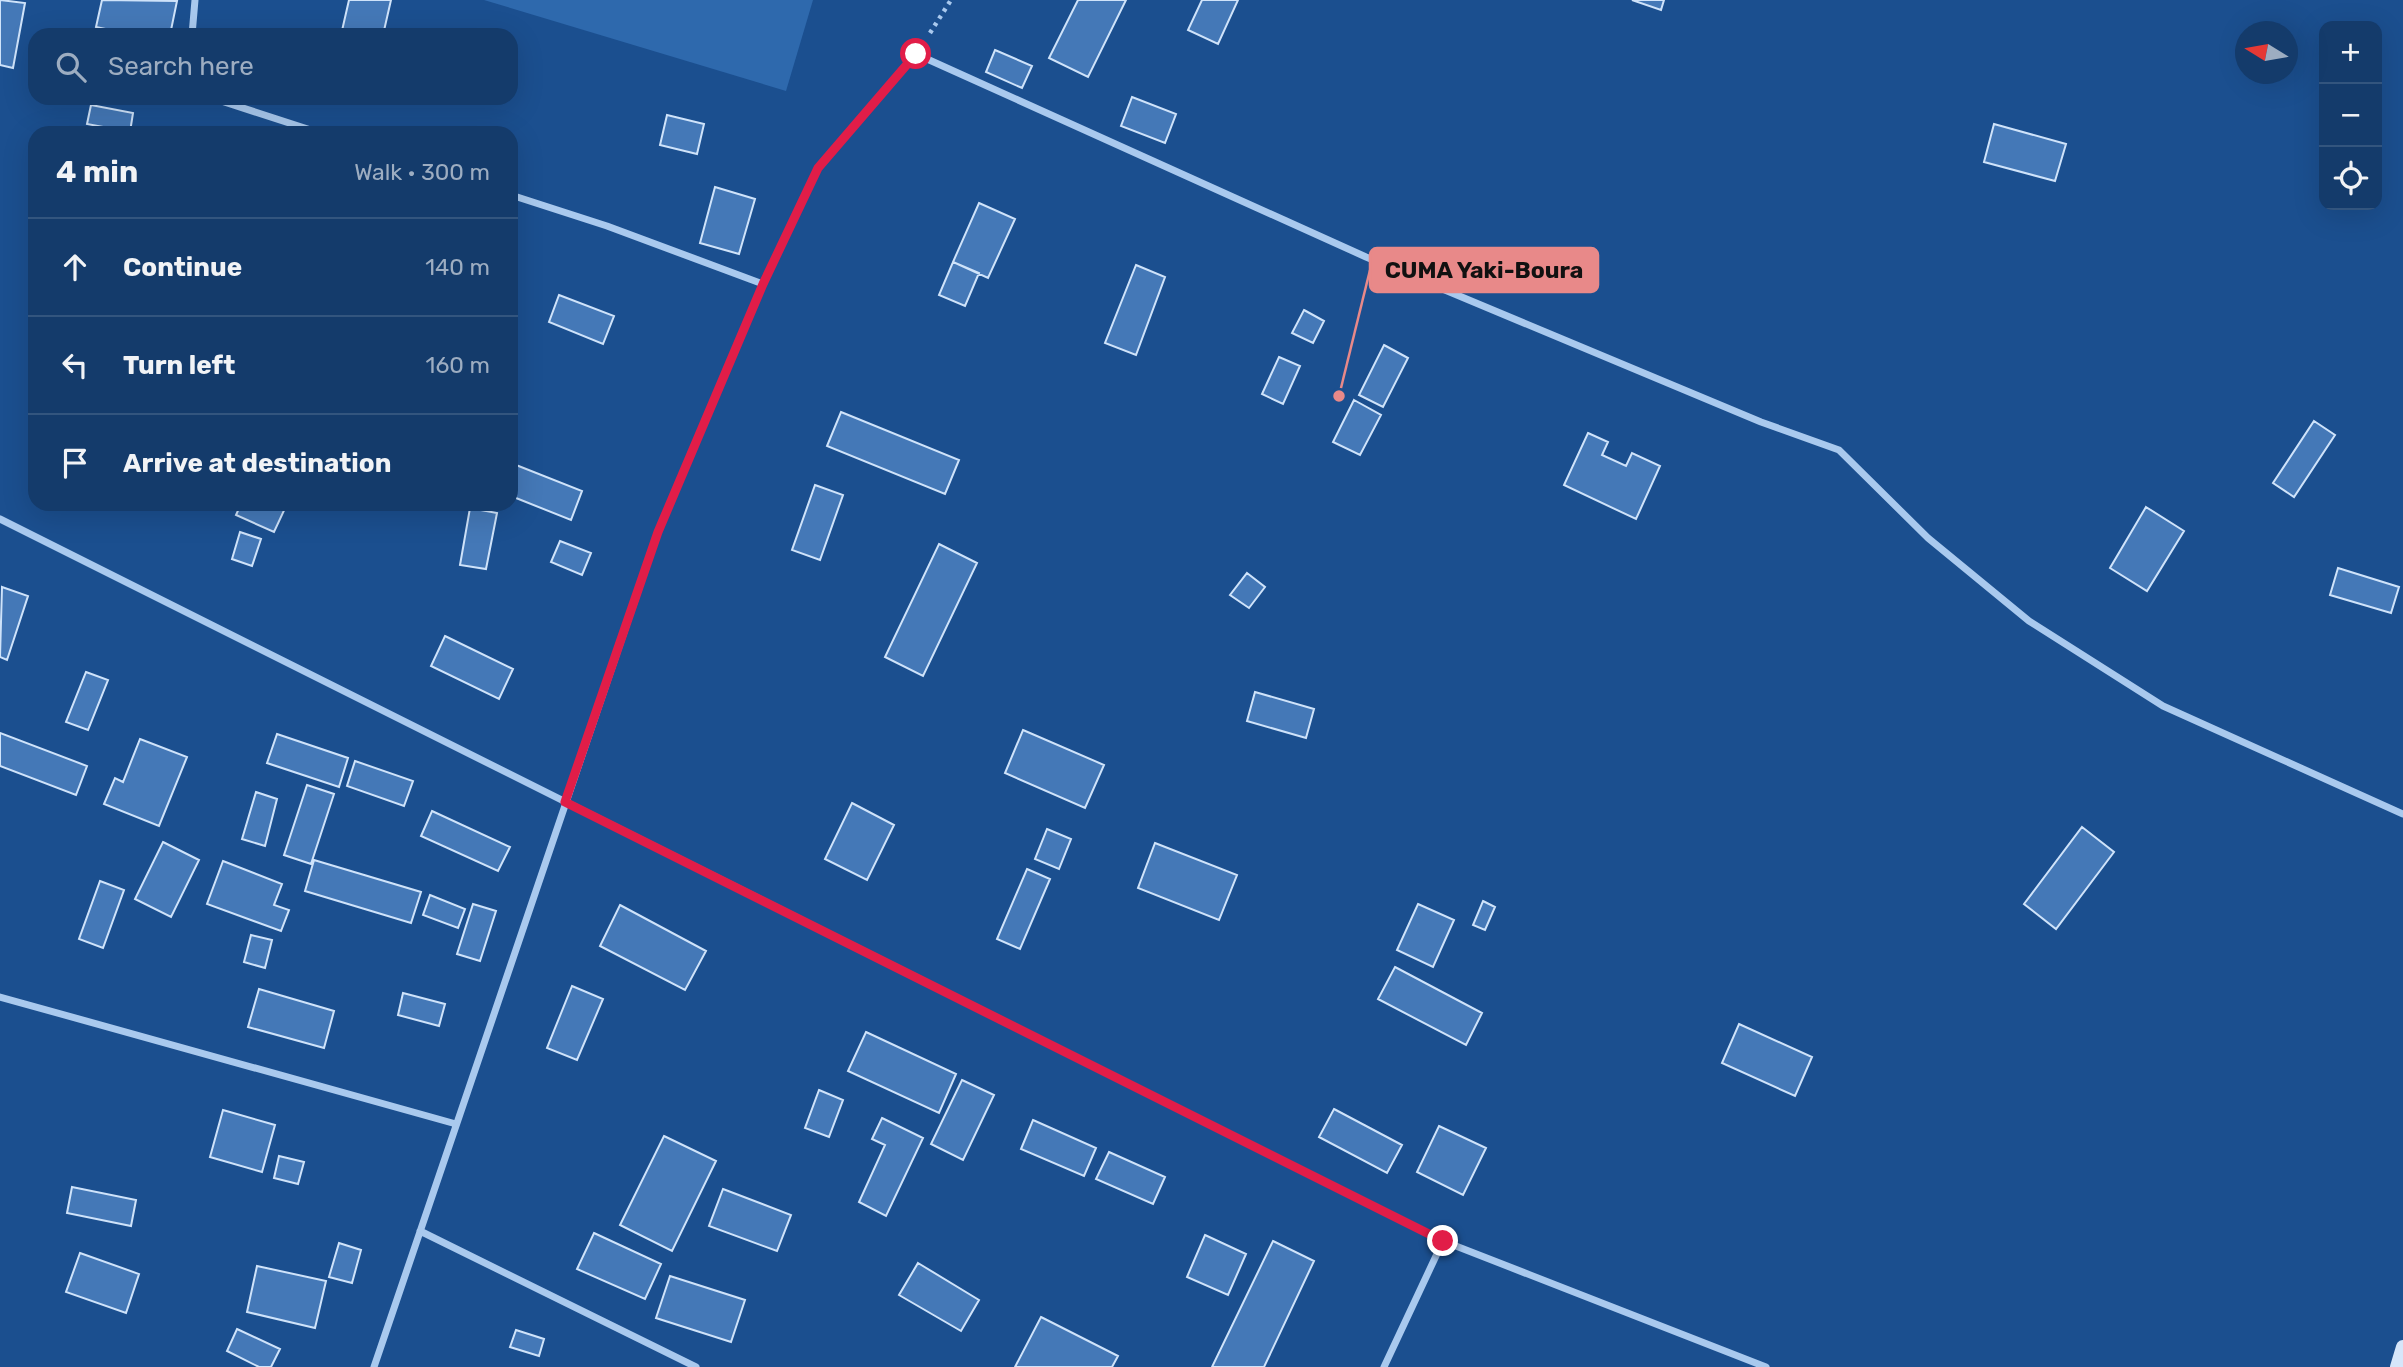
<!DOCTYPE html>
<meta charset="utf-8">
<style>
body{margin:0;font-family:Rubik,sans-serif;background:#214673;color:#f1f3f6}
.controls{position:absolute;right:21px;top:21px;display:grid;overflow:hidden;border-radius:14px;box-shadow:0 7px 28px #0002}
.controls button{width:63px;height:63px;display:grid;place-items:center;padding:0;border:0;border-bottom:2px solid #33557e;background:#143b6b;color:#f1f3f6;font:35px sans-serif}
.compass{position:absolute;left:2235px;top:21px;width:63px;height:63px;border-radius:50%;background:#143b6b;box-shadow:0 7px 28px #0002;rotate:281deg}
.stop{position:absolute;width:21px;height:21px;margin:-16px;border:5px solid #e11d48;border-radius:50%;background:#fff}
.stop.end{background:#e11d48;border-color:#fff;box-shadow:0 2px 7px #0008}
.list{margin:0;padding:0;list-style:none}
h2{display:flex;justify-content:space-between;align-items:center;height:91px;margin:0;padding:0 28px;font-size:30px}
h2 small{font-size:23px;font-weight:400;color:#9dadc1}
.list li{display:grid;grid-template-columns:46px 1fr auto;gap:21px;align-items:center;box-sizing:border-box;height:98px;padding:0 28px;border-top:2px solid #33557e}
.list b{display:block;font-size:26px;white-space:nowrap}
.list em{font-size:23px;font-style:normal;color:#9dadc1}
.icon{flex:none;width:38px;height:38px;fill:none;stroke:currentColor;stroke-width:2;stroke-linecap:round;stroke-linejoin:round}
.map{position:relative;flex:none;width:2403px;height:1367px;overflow:hidden}
.search{position:absolute;background:#143b6b;box-shadow:0 7px 28px #0002;left:28px;top:28px;width:490px;height:77px;display:flex;align-items:center;gap:18px;box-sizing:border-box;padding:0 24px;border-radius:21px;color:#9dadc1;font-size:26px}
.panel{position:absolute;background:#143b6b;box-shadow:0 7px 28px #0002;left:28px;top:126px;width:490px;height:385px;border-radius:21px}
.map>svg:first-child{display:block}
.green{fill:#2e69ad}
.building{fill:#4478b7;stroke:#cfe3fa;stroke-width:2}
.lines{fill:none;stroke-linecap:round;stroke-linejoin:round}
.path{stroke:#a9c9ee;stroke-width:4.5;stroke-dasharray:3.5 5;stroke-linecap:butt}
.street{stroke:#a9c9ee;stroke-width:7}
.secondary{stroke:#d6e6fa;stroke-width:14}
.route{stroke:#e11d48;stroke-width:9}
.leader{fill:none;stroke:#e88989;stroke-width:2.5}
.callout-dot{fill:#e88989;stroke:#1b4f8f;stroke-width:2.5}
.callout{fill:#e88989;stroke:#e88989;stroke-width:2.5}
.callout-label{font-size:23px;text-anchor:middle;font-weight:bold;fill:#111}
</style>
<div class="map">
<svg width="2403" height="1367" viewBox="0 0 2403 1367">
<rect width="100%" height="100%" fill="#1b4f8f"/>
<path class="green" d="M484 0H813L786 91Z"/>
<path class="building" d="M0 0 25 3 13 68 0 65Z
M102 0 177 1 170 35H134L96 27Z
M349 0H391L383 35H341Z
M1078 0H1126L1088 77 1049 58Z
M1202 0H1238L1218 44 1188 30Z
M1632 0H1664L1661 10Z
M995 50 1032 66 1022 88 986 72Z
M1132 97 1176 114 1165 143 1121 126Z
M91 105 133 113 130 132 87 124Z
M667 115 704 124 697 154 660 145Z
M1994 124 2066 144 2055 181 1984 162Z
M715 187 755 199 739 254 700 243Z
M979 203 1015 219 988 278 953 262Z
M953 262 979 273 965 306 939 295Z
M1136 265 1165 277 1136 355 1105 343Z
M559 295 614 316 603 344 549 322Z
M1304 310 1324 321 1313 343 1292 333Z
M1384 345 1408 358 1383 407 1359 395Z
M1279 357 1300 366 1283 404 1262 394Z
M1354 400 1381 415 1360 455 1333 442Z
M841 412 959 460 945 494 827 446Z
M2314 421 2335 435 2294 497 2273 483Z
M1588 433 1608 442 1602 455 1626 466 1632 453 1660 466 1636 519 1564 485Z
M511 463 582 491 571 520 511 496Z
M815 485 843 495 820 560 792 550Z
M241 504H287L274 532 236 515Z
M2146 507 2184 531 2147 591 2110 568Z
M470 508 497 513 486 569 460 565Z
M240 532 261 539 252 566 232 559Z
M560 541 591 553 582 575 551 562Z
M939 544 977 563 923 676 885 657Z
M2338 568 2399 587 2391 613 2330 595Z
M1247 573 1265 587 1249 608 1230 595Z
M2 587 28 596 7 660 0 657Z
M445 636 513 669 499 699 431 666Z
M86 672 108 680 88 730 66 722Z
M1255 692 1314 709 1306 738 1247 721Z
M1023 730 1104 765 1085 808 1005 773Z
M0 733 87 766 76 795 0 766Z
M277 734 348 758 339 787 267 763Z
M140 739 187 757 159 826 104 804 115 778 123 782Z
M355 761 413 781 404 806 347 786Z
M307 785 334 794 311 864 284 855Z
M256 792 277 799 265 846 242 839Z
M852 803 894 825 867 880 825 859Z
M432 811 510 847 498 871 421 836Z
M2082 827 2114 852 2056 929 2024 904Z
M1047 829 1071 839 1059 869 1035 859Z
M163 842 199 860 171 917 135 899Z
M1155 843 1237 875 1219 920 1138 888Z
M314 860 421 892 411 923 305 891Z
M223 861 282 884 274 905 289 910 281 931 207 904Z
M1027 869 1050 879 1020 949 997 939Z
M100 881 124 890 103 948 79 939Z
M430 895 465 909 458 928 423 915Z
M1483 901 1495 907 1485 930 1473 925Z
M473 904 496 911 480 961 457 954Z
M1418 904 1454 920 1433 967 1397 950Z
M620 905 706 951 685 990 600 946Z
M251 935 272 940 265 968 244 962Z
M1395 967 1482 1013 1466 1045 1378 999Z
M572 986 603 999 577 1060 547 1048Z
M259 989 334 1011 324 1048 248 1027Z
M403 993 445 1004 439 1026 398 1015Z
M1739 1024 1812 1057 1795 1096 1722 1063Z
M866 1032 956 1074 939 1113 848 1071Z
M962 1080 994 1095 963 1160 931 1144Z
M819 1090 843 1100 829 1137 805 1128Z
M1334 1109 1402 1145 1387 1173 1319 1137Z
M223 1110 275 1125 262 1172 210 1157Z
M882 1118 923 1138 886 1216 859 1202 885 1145 872 1139Z
M1033 1120 1096 1148 1084 1176 1021 1149Z
M1439 1126 1486 1148 1463 1195 1417 1172Z
M664 1136 716 1161 672 1251 620 1225Z
M1109 1152 1165 1177 1153 1204 1096 1179Z
M279 1156 304 1162 298 1184 274 1178Z
M72 1187 136 1200 131 1226 67 1213Z
M723 1189 791 1215 777 1251 709 1226Z
M594 1233 661 1264 645 1299 577 1269Z
M1205 1235 1246 1254 1228 1295 1187 1277Z
M1273 1241 1314 1261 1264 1367H1212Z
M339 1243 361 1250 352 1283 329 1277Z
M80 1253 139 1274 126 1313 66 1292Z
M918 1263 979 1300 961 1331 899 1295Z
M257 1266 326 1281 315 1328 247 1312Z
M670 1276 745 1300 731 1342 656 1318Z
M1041 1317 1118 1356 1112 1367H1015Z
M237 1329 280 1349 271 1367H259L227 1351Z
M516 1330 544 1339 539 1356 510 1347Z"/>
<g class="lines">
<path class="path" d="M930 33 951 0
M832 151 902 70"/>
<path class="street" d="M192 35 195 0
M916 54 1366 257 1761 422 1839 450 1928 538 2029 621 2163 706 2403 814
M212 98 320 133
M511 195 607 226 763 284
M0 519 1443 1241 1766 1367
M0 997 456 1124
M420 1231 696 1367
M374 1367 658 532 763 284 818 168
M1384 1367 1443 1241"/>
<path class="secondary" d="M2397 1367 2403 1347"/>
</g>
<g class="lines">
<path class="route" d="M916 54 818 168 763 284 658 532 565 802 1443 1241"/>
</g>
<path class="leader" d="M1339 396L1370 270"/>
<circle class="callout-dot" cx="1339" cy="396" r="7"/>
<rect class="callout" x="1370" y="248" width="228" height="44" rx="7"/>
<g class="callout-label">
<text x="1484" y="278">CUMA Yaki-Boura</text>
</g>
</svg>
<div class="controls">
<button>+</button>
<button>−</button>
<button><svg class="icon" aria-label="locate" viewBox="0 0 24 24"><circle cx="12" cy="12" r="6"/><path d="M12 2v4M12 18v4M2 12h4M18 12h4"/></svg></button>
</div>
<svg class="compass" viewBox="-18 -18 36 36"><path d="M0-13l5 13h-10z" fill="#e53935"/><path d="M0 13l5-13h-10z" fill="#9dadc1"/></svg>
<div class="stop" style="left:916px;top:54px"></div>
<div class="stop end" style="left:1443px;top:1241px"></div>
<div class="search"><svg class="icon" aria-label="search" viewBox="0 0 24 24"><circle cx="10" cy="10" r="6"/><path d="M15 15l6 6"/></svg>Search here</div>
<section class="panel">
<h2>4 min<small>Walk · 300 m</small></h2>
<ul class="list">
<li><svg class="icon" aria-label="ahead" viewBox="0 0 24 24"><path d="M12 20V5M6 11l6-6 6 6"/></svg><div><b>Continue</b></div><em>140 m</em></li>
<li><svg class="icon" aria-label="left" viewBox="0 0 24 24"><path d="M17 20v-9H6M10 6l-5 5 5 5"/></svg><div><b>Turn left</b></div><em>160 m</em></li>
<li><svg class="icon" aria-label="arrive" viewBox="0 0 24 24"><path d="M6 21V4h12l-3 4 3 4H6"/></svg><div><b>Arrive at destination</b></div></li>
</ul>
</section>
</div>
